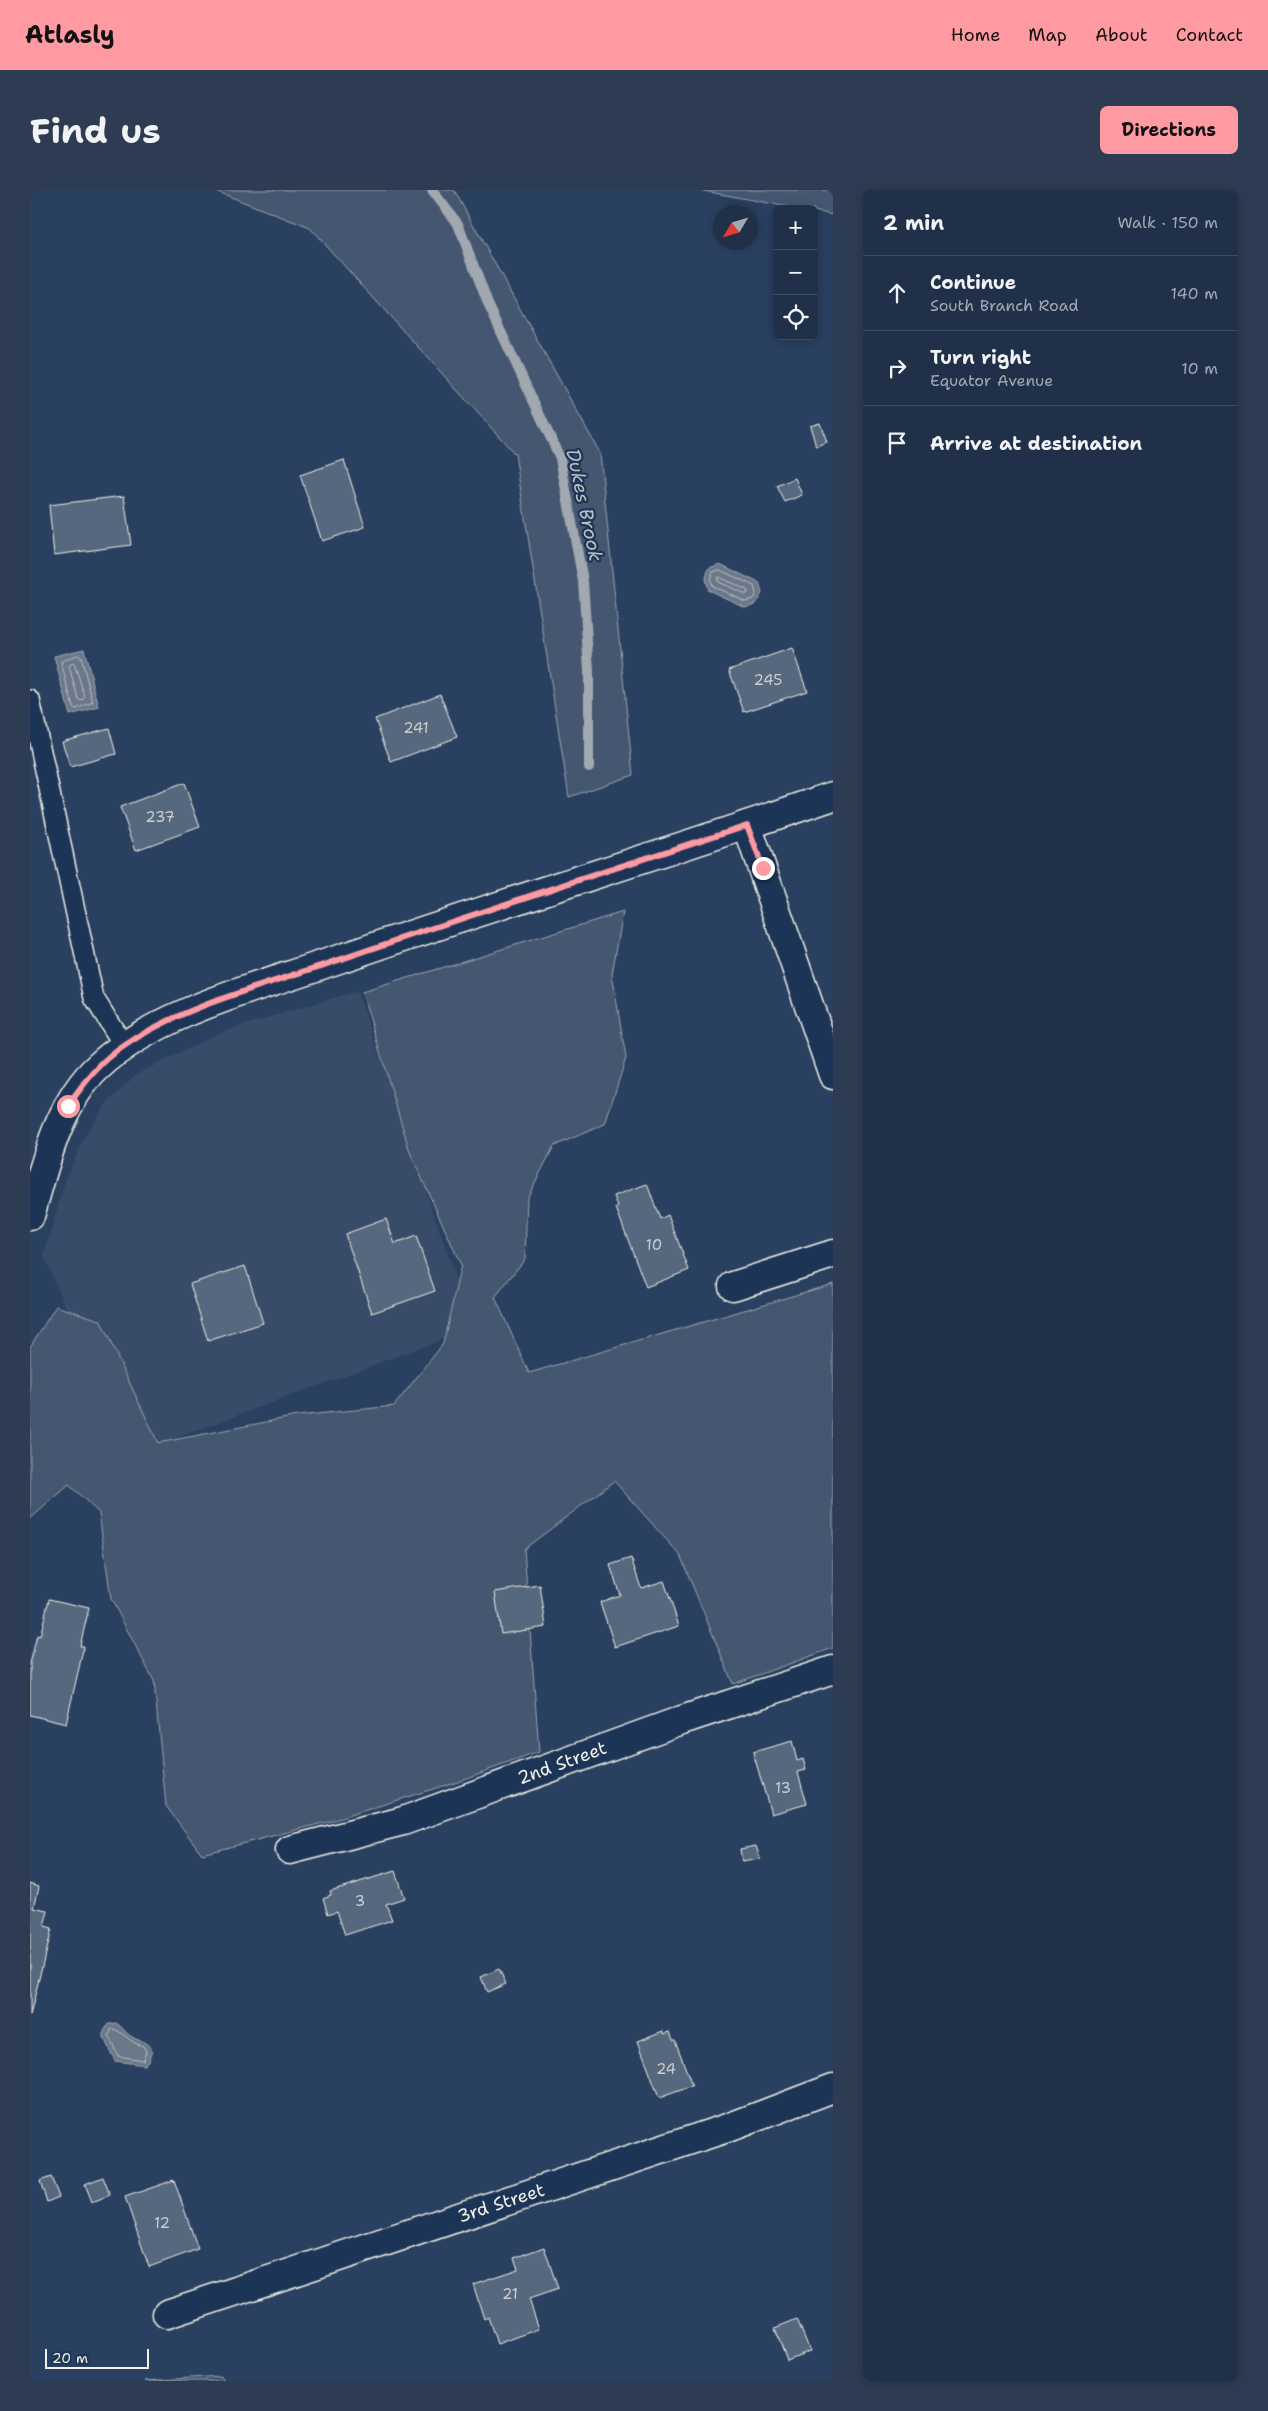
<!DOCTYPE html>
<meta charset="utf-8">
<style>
body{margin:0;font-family:"Shantell Sans",sans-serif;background:#2d3c52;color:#f1f3f6}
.controls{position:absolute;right:15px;top:15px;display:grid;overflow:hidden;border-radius:8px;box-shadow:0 2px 12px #0003}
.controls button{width:45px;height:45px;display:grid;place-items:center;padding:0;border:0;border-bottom:1px solid #3d4b60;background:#203048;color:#f1f3f6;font:25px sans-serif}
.compass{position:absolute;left:683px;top:15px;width:45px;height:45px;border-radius:50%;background:#203048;box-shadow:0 2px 12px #0003;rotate:232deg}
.scale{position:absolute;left:15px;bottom:12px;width:104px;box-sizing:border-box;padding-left:5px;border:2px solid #f4f1e8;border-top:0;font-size:14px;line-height:18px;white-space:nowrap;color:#f4f1e8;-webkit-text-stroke:4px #1d3557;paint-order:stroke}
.stop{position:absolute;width:15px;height:15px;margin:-11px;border:4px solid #ff9aa2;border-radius:50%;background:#fff}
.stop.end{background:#ff9aa2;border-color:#fff;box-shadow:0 1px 5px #0008}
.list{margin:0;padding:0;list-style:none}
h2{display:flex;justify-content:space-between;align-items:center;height:65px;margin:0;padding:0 20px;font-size:21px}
h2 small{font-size:16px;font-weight:400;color:#a2a9b4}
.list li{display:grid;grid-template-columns:32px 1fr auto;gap:15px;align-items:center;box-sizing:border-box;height:75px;padding:0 20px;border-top:1px solid #3d4b60}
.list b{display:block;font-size:19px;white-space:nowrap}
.list p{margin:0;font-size:16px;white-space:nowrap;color:#a2a9b4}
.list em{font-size:16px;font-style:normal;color:#a2a9b4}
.icon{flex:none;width:28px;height:28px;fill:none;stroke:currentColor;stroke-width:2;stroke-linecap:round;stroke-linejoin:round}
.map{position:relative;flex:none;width:803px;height:2191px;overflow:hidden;border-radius:8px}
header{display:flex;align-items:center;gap:30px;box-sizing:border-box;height:70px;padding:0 25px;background:#ff9aa2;color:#111}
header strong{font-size:24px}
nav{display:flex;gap:28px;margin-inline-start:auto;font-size:18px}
.intro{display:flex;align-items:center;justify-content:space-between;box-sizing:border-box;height:120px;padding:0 30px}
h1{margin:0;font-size:35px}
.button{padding:12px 22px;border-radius:8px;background:#ff9aa2;color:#111;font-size:18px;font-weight:700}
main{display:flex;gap:30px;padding:0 30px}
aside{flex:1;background:#203048;border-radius:8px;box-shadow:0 2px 12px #0003}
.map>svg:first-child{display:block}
.built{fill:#374c69}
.green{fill:#445771;stroke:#9ca4ac}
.water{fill:#6a788a;stroke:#a1a8b0}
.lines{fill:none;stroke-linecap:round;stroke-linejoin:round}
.shore{stroke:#bdc1c2;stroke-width:1}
.stream{stroke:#a1a8b0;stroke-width:10}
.building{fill:#56677d;stroke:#f4f1e8}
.lane-casing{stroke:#f4f1e8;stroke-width:22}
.street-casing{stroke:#f4f1e8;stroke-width:31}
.secondary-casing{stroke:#f4f1e8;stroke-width:31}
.lane{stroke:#1d3557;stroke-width:19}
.street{stroke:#1d3557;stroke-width:28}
.secondary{stroke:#1d3557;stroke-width:28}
.route{stroke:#ff9aa2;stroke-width:6}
.labels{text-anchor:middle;stroke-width:4.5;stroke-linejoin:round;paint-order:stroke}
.number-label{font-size:15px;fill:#cccecd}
.street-label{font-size:18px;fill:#f4f1e8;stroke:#1d3557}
.water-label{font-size:19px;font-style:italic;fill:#bdc1c2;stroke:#1d3557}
</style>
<header>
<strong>Atlasly</strong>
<nav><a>Home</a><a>Map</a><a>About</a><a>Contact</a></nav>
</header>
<div class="intro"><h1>Find us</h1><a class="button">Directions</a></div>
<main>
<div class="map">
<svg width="803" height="2191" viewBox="0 0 803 2191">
<rect width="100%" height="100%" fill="#2a4060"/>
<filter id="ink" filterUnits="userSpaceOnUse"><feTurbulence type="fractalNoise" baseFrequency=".02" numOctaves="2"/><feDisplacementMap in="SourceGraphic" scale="10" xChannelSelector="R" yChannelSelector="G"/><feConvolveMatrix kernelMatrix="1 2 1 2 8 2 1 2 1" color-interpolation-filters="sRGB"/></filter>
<g filter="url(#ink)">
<path class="built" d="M327 801 443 1138 101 1265 14 1067 34 994 54 947 75 915 105 885 191 842Z"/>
<path class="green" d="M183 0H424L570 263 603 585 539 607 485 264 280 38Z
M669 0H803V25L784 21V19H770Z
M593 722 582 784 596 868 575 934 524 956 497 1008 495 1069 465 1107 499 1183 803 1094V1458L703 1494 650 1365 584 1291 494 1359 509 1562 425 1592 301 1631 172 1664 136 1616 124 1491 81 1409 69 1323 39 1295 0 1329V1157L26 1116 70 1130 128 1253 267 1226 364 1216 413 1154 431 1075 380 962 332 802Z
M191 2186 194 2191H115Z"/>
<path class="water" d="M690 374 729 393 732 403 726 414 715 417 678 400 675 390 679 378Z
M54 459 69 517 40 525 24 466Z
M86 1833C93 1837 95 1843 102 1847 111 1852 115 1850 122 1860L118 1871 114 1875 85 1871 74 1848V1841L79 1834Z"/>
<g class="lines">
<path class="shore" d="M690 380 724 396 726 403 723 409 715 411 682 396 680 390 682 383Z
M688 387 717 400 718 403 715 404 688 392Z
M48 465 51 467 63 512 46 519 43 517 31 472Z
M44 473 55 507 51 511 48 509 39 476Z
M82 1839C91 1839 99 1853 113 1856L116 1861 113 1870 88 1866 79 1846Z"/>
<path class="stream" d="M402 0 428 34 458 114 530 268 553 391 559 481V577"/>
</g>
<path class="building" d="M790 233 797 252 786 256 780 236Z
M314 270 335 337 292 351 270 285Z
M765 288 772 305 755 312 747 296Z
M94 306 101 355 24 365 19 315Z
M762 458 777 501 714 522 699 480Z
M410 504 427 547 361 572 345 529Z
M79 538 86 564 40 577 32 551Z
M154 593 170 637 106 660 90 617Z
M617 994 630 1029 638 1025 659 1080 616 1097 586 1018 588 1017 584 1006Z
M356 1029 365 1054 386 1046 405 1101 342 1123 315 1044Z
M215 1076 233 1133 178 1151 160 1094Z
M601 1368 611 1398 634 1391 649 1436 585 1457 570 1412 590 1405 580 1375Z
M510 1395 516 1437 471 1444 465 1402Z
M19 1409 59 1418 50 1456H54L36 1534 0 1525V1474L7 1445 10 1446Z
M762 1551 767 1571 773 1569 776 1580 768 1582 777 1614 741 1624 723 1562Z
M726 1656 730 1669 712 1672 710 1659Z
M365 1681 374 1708 356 1714 362 1730 315 1745 307 1721 298 1724 293 1708 301 1705 300 1701Z
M0 1693 9 1696 4 1718 18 1721 14 1737 21 1739 0 1826Z
M469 1779 476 1794 457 1802 451 1787Z
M634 1841V1844L640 1842 643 1850H645L662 1896 629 1908 608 1851Z
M21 1987 29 2007 17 2012 10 1991Z
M73 1987 80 2005 62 2012 55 1994Z
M144 1990 168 2059 119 2077 95 2007Z
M514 2057 528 2099 499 2109 509 2139 467 2154 458 2127 454 2129 443 2094 488 2079 484 2068Z
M767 2129 780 2161 757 2170 745 2138Z"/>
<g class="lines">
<g class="lane-casing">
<path id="lane" d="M0 510 64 808 94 856"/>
</g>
<g class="street-casing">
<path id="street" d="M717 635 803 885
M703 1096 803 1064
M260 1660 373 1631 652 1530 803 1480
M137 2124 700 1937 803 1898"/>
</g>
<g class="secondary-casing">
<path id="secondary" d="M0 1026C15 974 28 913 69 876 127 822 229 797 303 771 469 714 637 663 803 606"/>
</g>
<use href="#lane" class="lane"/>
<use href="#street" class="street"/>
<use href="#secondary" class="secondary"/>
</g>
</g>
<g class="lines" filter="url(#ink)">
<path class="route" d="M38 916C54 893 70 872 94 856 150 817 232 796 297 774 436 726 577 681 717 635L733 678"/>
</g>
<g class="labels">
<g class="number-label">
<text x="738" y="495">245</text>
<text x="386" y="543">241</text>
<text x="130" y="632">237</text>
<text x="624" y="1060">10</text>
<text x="753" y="1603">13</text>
<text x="330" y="1716">3</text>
<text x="636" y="1884">24</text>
<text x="132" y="2038">12</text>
<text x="480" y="2109">21</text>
</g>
<g class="street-label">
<text transform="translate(532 1573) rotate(-20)" y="6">2nd Street</text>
<text transform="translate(471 2013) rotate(-18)" y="6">3rd Street</text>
</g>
<g class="water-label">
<text transform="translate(555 315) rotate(78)" y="7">Dukes Brook</text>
</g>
</g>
</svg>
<div class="controls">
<button>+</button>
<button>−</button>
<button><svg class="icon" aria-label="locate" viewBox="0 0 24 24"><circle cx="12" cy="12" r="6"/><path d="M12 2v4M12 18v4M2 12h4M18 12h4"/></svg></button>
</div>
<svg class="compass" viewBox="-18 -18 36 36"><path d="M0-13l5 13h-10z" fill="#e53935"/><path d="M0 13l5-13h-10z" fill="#a2a9b4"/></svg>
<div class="scale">20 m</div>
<div class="stop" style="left:38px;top:916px"></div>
<div class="stop end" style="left:733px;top:678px"></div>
</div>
<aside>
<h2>2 min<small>Walk · 150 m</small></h2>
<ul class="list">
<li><svg class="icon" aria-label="ahead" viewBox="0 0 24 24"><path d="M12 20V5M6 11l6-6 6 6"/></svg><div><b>Continue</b><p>South Branch Road</p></div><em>140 m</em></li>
<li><svg class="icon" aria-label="right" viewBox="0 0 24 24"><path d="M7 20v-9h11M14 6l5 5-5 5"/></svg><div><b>Turn right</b><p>Equator Avenue</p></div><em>10 m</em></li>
<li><svg class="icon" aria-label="arrive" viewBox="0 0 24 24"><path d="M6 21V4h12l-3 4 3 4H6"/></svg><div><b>Arrive at destination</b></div></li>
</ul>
</aside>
</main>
